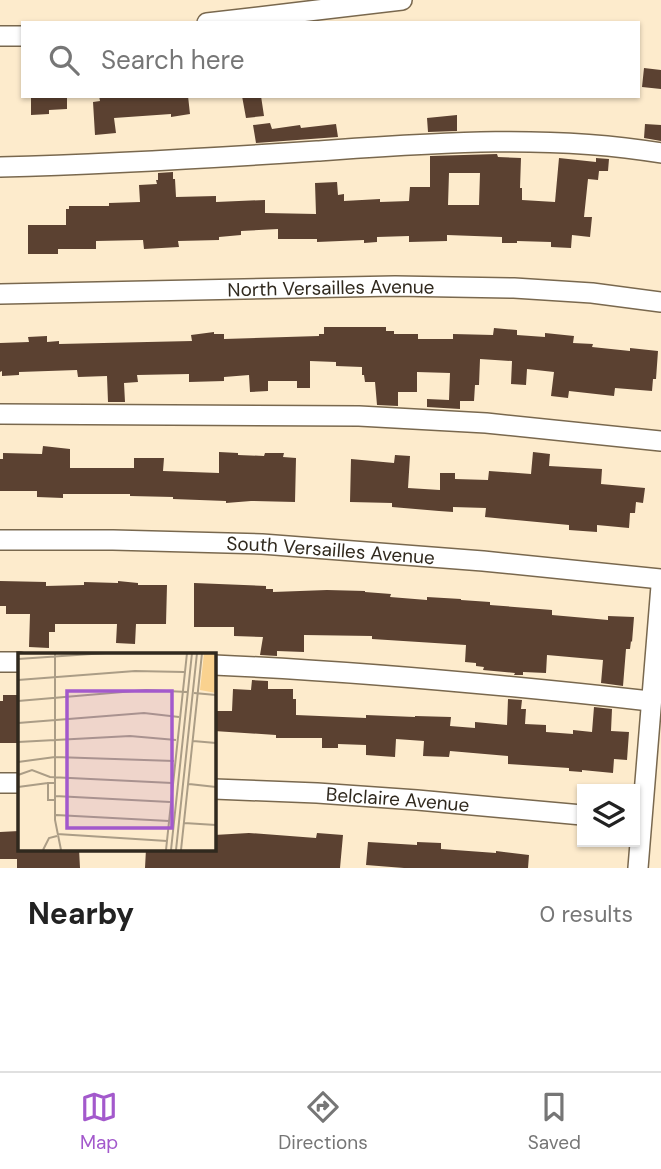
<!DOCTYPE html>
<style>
body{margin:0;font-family:"DM Sans",sans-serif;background:#f2f2f2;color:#222}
.controls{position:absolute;right:21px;bottom:21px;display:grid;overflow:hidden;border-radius:0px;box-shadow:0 2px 5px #0004}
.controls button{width:63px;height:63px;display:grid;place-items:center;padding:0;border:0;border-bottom:2px solid #e0e0e0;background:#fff;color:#222;font:35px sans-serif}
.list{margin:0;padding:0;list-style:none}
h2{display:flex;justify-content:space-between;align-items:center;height:91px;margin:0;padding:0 28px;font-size:30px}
h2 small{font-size:23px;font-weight:400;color:#767676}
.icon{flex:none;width:38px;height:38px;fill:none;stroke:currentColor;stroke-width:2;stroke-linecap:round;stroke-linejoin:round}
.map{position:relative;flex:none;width:661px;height:868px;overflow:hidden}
.search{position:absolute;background:#fff;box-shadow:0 2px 5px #0004;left:21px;right:21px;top:21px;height:77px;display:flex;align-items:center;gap:18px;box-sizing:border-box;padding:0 24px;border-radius:0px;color:#767676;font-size:26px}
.sheet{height:203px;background:#fff}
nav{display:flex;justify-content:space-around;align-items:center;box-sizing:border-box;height:98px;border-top:2px solid #e0e0e0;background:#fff;font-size:19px;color:#767676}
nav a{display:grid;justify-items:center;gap:4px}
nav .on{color:#a359cc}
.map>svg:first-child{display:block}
.building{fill:#5b4131;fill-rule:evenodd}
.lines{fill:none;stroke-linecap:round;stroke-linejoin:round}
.minor-casing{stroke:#79684e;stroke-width:22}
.minor{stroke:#fff;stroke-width:19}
.labels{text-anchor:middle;stroke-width:7;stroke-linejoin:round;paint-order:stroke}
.street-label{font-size:19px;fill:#30291e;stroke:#fdebcc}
.inset-road{fill:none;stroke:#ab9d86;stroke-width:2}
.view{fill:#a359cc;fill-opacity:0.15;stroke:#a359cc;stroke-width:3.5}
.inset-edge{fill:none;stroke:#30291e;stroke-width:3.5}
</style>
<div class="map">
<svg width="661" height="868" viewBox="0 0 661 868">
<rect width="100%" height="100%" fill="#fdebcc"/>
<path class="building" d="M644 68 661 70V89L642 87Z
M31 96H67V109L49 110V114L31 115Z
M99 96H188L190 114 171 117V114L114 118 116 133 95 135 93 102 100 101Z
M242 96H261L264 116 246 118Z
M457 115V131L428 132 427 118Z
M270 123 272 129 300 125 301 128 336 124 338 137 256 143 253 125Z
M645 124 661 125V141L644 138Z
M497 154 498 157 521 158 520 188H522V200L555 202 559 158 596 162V158L609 159 608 171H599L598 180 588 179 584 217H592L590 237 572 235 571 248 551 247V242L517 241V243H502V237L447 235V241L409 242V236L377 237V242L364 243V240L317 242V239H278V229L241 231V235L219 237V240L178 241 179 247 144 249 143 240 96 241V249H58V254H28V225H66V209H69V206H109V203L140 202 139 185 157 184 156 180H158V173L173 172V179H175L176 197 216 196V202L265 200V213L316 214 315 183 337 182 338 195 344 194V201L380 199V202L409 201 410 187H430V156ZM449 173H480L479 205H448Z
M324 327H386V331H394V334H418V339H453V334L493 335 494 328 517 330V335L545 337V333L574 336 573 343 593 344 592 347 630 351V348L658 351 656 379H653L652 391 615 388 614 396 569 391 568 398 551 396 554 372 527 369 526 385 511 384 512 361 480 359 479 385H475L474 401H460V409L427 407V399L449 400 450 373 417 372V392H398V406L377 405 375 382H365L364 375H362V367L336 366V362L310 361V388H297V381H268V391L250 392 249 375 224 377V381L189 382V374L137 375 138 382 124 383 125 402H108L107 376 78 377 77 370 19 372V375L2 376V371L0 372V343L29 342 28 337 47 336V342L59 341V344L192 341 191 335 214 332V334H224V339L319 336V334H324Z
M43 446 70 449V468H134V458H164L163 471 219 473V452L238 453V455L264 456 265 453H284L283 457 296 458 295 502 251 501 226 503V501L173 499V497L130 496V494H63V498L37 497V491H0V459H3V453L42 454Z
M533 452 550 454 549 466 602 469 601 484 645 488 643 503 636 502 635 513H630L629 528 597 525V532L569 530V525L485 517 486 508 453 507V512L439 511 392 507V503L350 502 351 459 394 463 395 455 410 456 408 488 440 490V473H455V479L488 480 489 471 531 474Z
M0 581 46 582V586L84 585V582L118 583V581L138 583V585H167L166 624H136L135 644 116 643 117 624H55V632H49V648L29 647 30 614H6V606H0Z
M194 583 266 586V589H273V592L327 590 365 591V592L391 594 390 597 427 600V597L461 599V600L490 602V605L552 610V615L608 620V616L634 617 632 642 631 641 630 649H626L623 686 601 683 603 660 547 655 546 673 523 672V675H514L515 673 483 670 484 667 476 666V663L465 662 466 645 372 639V636L304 635V652L277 651V656L260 655 263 637 234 636V627H194Z
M252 680 268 681V689H293V699H296V715L366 718V715L415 717V716L451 717 450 726 475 728V722L507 725 508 699 522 700 521 709H526L525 724 546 725V732L573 734V730L592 732 594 707 612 709 611 731 629 732 627 760 614 759 613 773 582 770V772L569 771V768L508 764V756L450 751 449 757 423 756 424 741 396 739 395 757 366 755V745L338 744V748H322V738H276V735L214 731V711H232L233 689 251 690Z
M3 695H19V743H0V701H3Z
M19 831V849H79L80 868H17V859H0V832Z
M249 833 316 838 317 833 343 835 340 868H145L146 849H214V835Z
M368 842 417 845V842L441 843V849L496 853V851L529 855 528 868H404L366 865Z"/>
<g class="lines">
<g class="minor-casing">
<g id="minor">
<path d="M207 23 402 0"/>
<path d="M0 36H23"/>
<path d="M0 167C106 164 212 158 317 151 432 143 547 134 661 153"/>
<path id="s1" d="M0 294 395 286 514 288 592 293 661 302"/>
<path d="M0 414 359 416 486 423 661 441"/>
<path id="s2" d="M0 540H113L262 544 483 561 661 579"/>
<path d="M0 662H19"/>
<path d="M214 665C360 671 505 685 650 701"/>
<path d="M0 783H19"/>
<path id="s3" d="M214 789 317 793 417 800 582 815"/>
<path d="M638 868 661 586"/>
</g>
</g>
<use href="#minor" class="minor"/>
</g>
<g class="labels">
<g class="street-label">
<text dy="7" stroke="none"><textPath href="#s1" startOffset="331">North Versailles Avenue</textPath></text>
<text dy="7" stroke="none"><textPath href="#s2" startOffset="331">South Versailles Avenue</textPath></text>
<text dy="7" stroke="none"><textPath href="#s3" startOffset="184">Belclaire Avenue</textPath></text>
</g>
</g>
<g transform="translate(18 653)">
<rect width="198" height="198" fill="#fdebcc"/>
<path d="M186 0H198V40L182 37Z" fill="#fad28f"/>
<path class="inset-road" d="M37 0V167L43 197M0 6 88 0M0 27 117 18 166 19M176 40 198 42M0 48 128 37 169 39M0 70 126 60 161 64M175 88 198 90M0 89 112 83 158 87M0 109 37 104 156 108M0 122 14 117 32 124 154 130M171 131 198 134M0 134 30 130M37 143 152 149M36 147H30V130H37M38 162 151 168M166 170 198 172M39 181 149 188M25 197 31 185 39 183M148 197 169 0M153 197 174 0M158 197 179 0M163 197 184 0"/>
<path class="view" d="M49 38H154V175H49Z"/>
<rect width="198" height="198" class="inset-edge"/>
</g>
</svg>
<div class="controls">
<button><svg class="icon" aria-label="layers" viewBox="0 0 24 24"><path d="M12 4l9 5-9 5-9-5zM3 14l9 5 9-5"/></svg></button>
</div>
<div class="search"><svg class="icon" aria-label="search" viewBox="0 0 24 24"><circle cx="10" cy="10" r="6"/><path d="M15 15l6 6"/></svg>Search here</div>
</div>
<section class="sheet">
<h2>Nearby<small>0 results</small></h2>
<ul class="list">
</ul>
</section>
<nav>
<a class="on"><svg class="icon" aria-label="map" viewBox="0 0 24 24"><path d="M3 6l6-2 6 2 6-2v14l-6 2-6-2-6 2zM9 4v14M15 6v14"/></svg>Map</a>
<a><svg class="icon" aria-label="directions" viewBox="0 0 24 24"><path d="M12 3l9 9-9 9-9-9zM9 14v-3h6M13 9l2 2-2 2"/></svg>Directions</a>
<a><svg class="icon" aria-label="saved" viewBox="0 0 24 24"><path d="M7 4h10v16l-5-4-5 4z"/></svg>Saved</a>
</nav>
